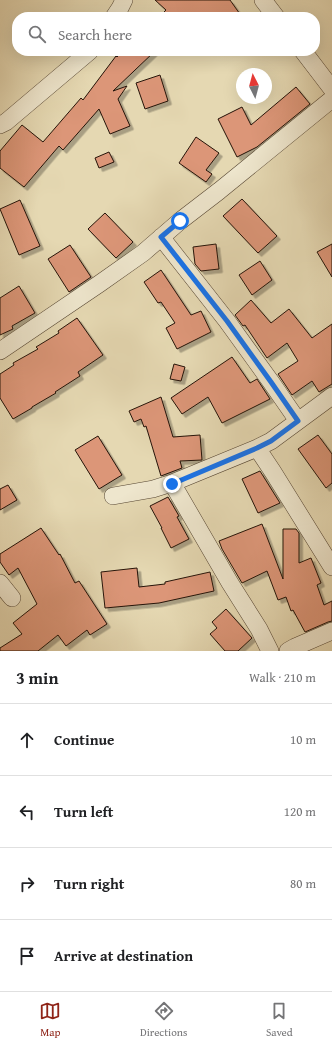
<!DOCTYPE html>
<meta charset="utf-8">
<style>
body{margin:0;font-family:"Gentium Book Plus",serif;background:#f6f6f6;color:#202124}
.compass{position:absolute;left:236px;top:68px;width:36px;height:36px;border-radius:50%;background:#fff;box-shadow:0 4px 16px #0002;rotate:354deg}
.stop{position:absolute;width:12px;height:12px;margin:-9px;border:3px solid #1a73e8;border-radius:50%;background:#fff}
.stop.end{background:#1a73e8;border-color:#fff;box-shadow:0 1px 4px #0008}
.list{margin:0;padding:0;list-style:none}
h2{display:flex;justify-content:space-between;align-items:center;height:52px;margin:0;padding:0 16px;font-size:17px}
h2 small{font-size:13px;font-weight:400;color:#757577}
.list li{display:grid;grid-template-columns:26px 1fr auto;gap:12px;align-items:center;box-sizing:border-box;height:72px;padding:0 16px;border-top:1px solid #e0e0e0}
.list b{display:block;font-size:15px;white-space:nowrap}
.list em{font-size:13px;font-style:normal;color:#757577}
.icon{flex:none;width:22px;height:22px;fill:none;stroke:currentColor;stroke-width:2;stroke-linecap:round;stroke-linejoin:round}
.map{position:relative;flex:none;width:332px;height:651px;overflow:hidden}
.search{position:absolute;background:#fff;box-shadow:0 4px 16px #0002;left:12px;right:12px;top:12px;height:44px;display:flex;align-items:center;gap:10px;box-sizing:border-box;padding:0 14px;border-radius:16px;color:#757577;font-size:15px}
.sheet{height:340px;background:#fff}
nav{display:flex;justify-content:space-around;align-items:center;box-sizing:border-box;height:56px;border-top:1px solid #e0e0e0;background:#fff;font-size:11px;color:#757577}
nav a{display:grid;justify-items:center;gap:2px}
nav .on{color:#8f2418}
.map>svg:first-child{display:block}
.building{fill:#dc9678;stroke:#251408;filter:url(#shadow)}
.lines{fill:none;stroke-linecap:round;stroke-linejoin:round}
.minor-casing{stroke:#554532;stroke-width:18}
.minor{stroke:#eee6cd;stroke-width:17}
.route{stroke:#1a73e8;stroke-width:5}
</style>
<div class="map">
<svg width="332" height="651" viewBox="0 0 332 651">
<defs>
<filter id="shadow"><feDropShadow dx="3.5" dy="3.5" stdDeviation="0" flood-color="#0004"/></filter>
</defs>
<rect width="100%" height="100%" fill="#e5d8b2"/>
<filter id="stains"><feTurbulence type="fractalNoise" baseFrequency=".005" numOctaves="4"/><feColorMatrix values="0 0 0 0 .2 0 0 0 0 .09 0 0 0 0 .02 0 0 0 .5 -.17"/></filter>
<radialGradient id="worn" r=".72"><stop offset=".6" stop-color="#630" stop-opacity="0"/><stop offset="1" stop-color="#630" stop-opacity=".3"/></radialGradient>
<path class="building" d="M155 0H230L242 17H159L166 10Z
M123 51H155L113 91 127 86 118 99 130 126 110 134 99 109 63 150 59 146 24 187 0 168V151L22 125 43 142 81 98 83 100 116 56 117 57Z
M160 75 168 101 145 109 136 83Z
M296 87 310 104 257 147 237 157 218 119 242 107 251 125Z
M196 137 219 153 206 170 212 174 206 182 179 163Z
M109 152 114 162 99 168 95 158Z
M242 199 277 236 258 253 223 216Z
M20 200 40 246 19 255 0 209Z
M105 213 133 242 116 258 88 229Z
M216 244 219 269 201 271 195 264 193 247Z
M332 244V277L317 252Z
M70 245 91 277 69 292 48 259Z
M260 261 272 280 252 295 239 275Z
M161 270 191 315 201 311 211 332 177 349 166 328 175 323 161 302 158 303 144 282Z
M19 286 35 313 12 326 13 329 0 335V298Z
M251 300 271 323 289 309 312 338 332 324V384L319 392 312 381 292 395 278 374 298 361 287 343 267 358 245 325 243 326 235 315Z
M77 318 103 355 78 372 80 376 55 392 56 393 32 407V408L13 419 0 398V374L14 365 13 363 38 349 36 347 59 333 58 331Z
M232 357 250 383 257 379 270 399 222 423 208 397 182 414 171 398Z
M174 364 185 367 181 381 170 379Z
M161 397 173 437 200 435 202 460 180 461 182 468 161 476 146 426 144 427 141 419 134 422 129 411Z
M318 435 332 454V483L326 488 298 449Z
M98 436 122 475 99 489 75 450Z
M260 471 280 503 258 513 242 479Z
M8 485 17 500 0 510V489Z
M168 497 179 516 177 517 189 539 171 548 161 528H162L150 506Z
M262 524 283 579V529H296L299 533V563L311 558 321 583 317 585 324 605 332 601V621L328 622 305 632 293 610 291 611 286 597 278 600 267 571 242 583 222 549 219 541Z
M41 528 59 555 60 554 75 583 79 581 107 624 90 635 87 630 66 646 58 635 38 651H0V648L22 634 13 623 37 604 18 568 9 575 0 562V554Z
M137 568 139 587 165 584V582L210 572 214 591 159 603 105 608 101 572Z
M226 609 252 638 238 651H225L210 634 217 628 212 622Z"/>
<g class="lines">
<g class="minor-casing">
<path id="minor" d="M263 0 276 17
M114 17 120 8 124 0
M303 51 332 89
M0 125 6 122 90 51
M161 237 227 321 271 382 298 421
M0 351 99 284 143 253 180 221 219 191 332 99
M257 448 273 472 332 567
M172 483 230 583 259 629 270 651
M113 496 153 489 172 483 257 448 271 441 332 396
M0 583 12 598
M288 651 295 647 332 631"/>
</g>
<use href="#minor" class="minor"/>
</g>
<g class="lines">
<path class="route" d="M172 484 257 448 271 441 298 421 271 382 227 321 161 237 180 221"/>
</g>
<rect width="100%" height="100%" filter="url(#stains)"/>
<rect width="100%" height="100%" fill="url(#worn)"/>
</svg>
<svg class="compass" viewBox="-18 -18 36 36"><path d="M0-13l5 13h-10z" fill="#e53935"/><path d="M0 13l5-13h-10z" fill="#757577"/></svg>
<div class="stop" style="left:180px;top:221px"></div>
<div class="stop end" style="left:172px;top:484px"></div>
<div class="search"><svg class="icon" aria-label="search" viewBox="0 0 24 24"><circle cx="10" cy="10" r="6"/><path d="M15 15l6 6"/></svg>Search here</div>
</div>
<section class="sheet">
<h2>3 min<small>Walk · 210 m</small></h2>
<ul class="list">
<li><svg class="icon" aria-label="ahead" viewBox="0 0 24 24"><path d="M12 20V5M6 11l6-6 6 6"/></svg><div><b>Continue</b></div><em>10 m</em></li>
<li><svg class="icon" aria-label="left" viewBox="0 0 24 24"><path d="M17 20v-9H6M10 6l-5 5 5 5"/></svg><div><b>Turn left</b></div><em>120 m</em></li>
<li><svg class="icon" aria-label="right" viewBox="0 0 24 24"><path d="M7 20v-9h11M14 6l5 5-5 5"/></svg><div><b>Turn right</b></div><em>80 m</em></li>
<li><svg class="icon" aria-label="arrive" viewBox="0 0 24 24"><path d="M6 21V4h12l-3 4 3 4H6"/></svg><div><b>Arrive at destination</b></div></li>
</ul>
</section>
<nav>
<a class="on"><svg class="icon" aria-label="map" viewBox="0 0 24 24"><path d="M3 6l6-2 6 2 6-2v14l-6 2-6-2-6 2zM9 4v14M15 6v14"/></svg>Map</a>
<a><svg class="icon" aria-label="directions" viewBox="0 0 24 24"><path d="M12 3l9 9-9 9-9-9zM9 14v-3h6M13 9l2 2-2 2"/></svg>Directions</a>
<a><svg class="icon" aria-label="saved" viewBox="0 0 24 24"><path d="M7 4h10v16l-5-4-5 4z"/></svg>Saved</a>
</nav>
